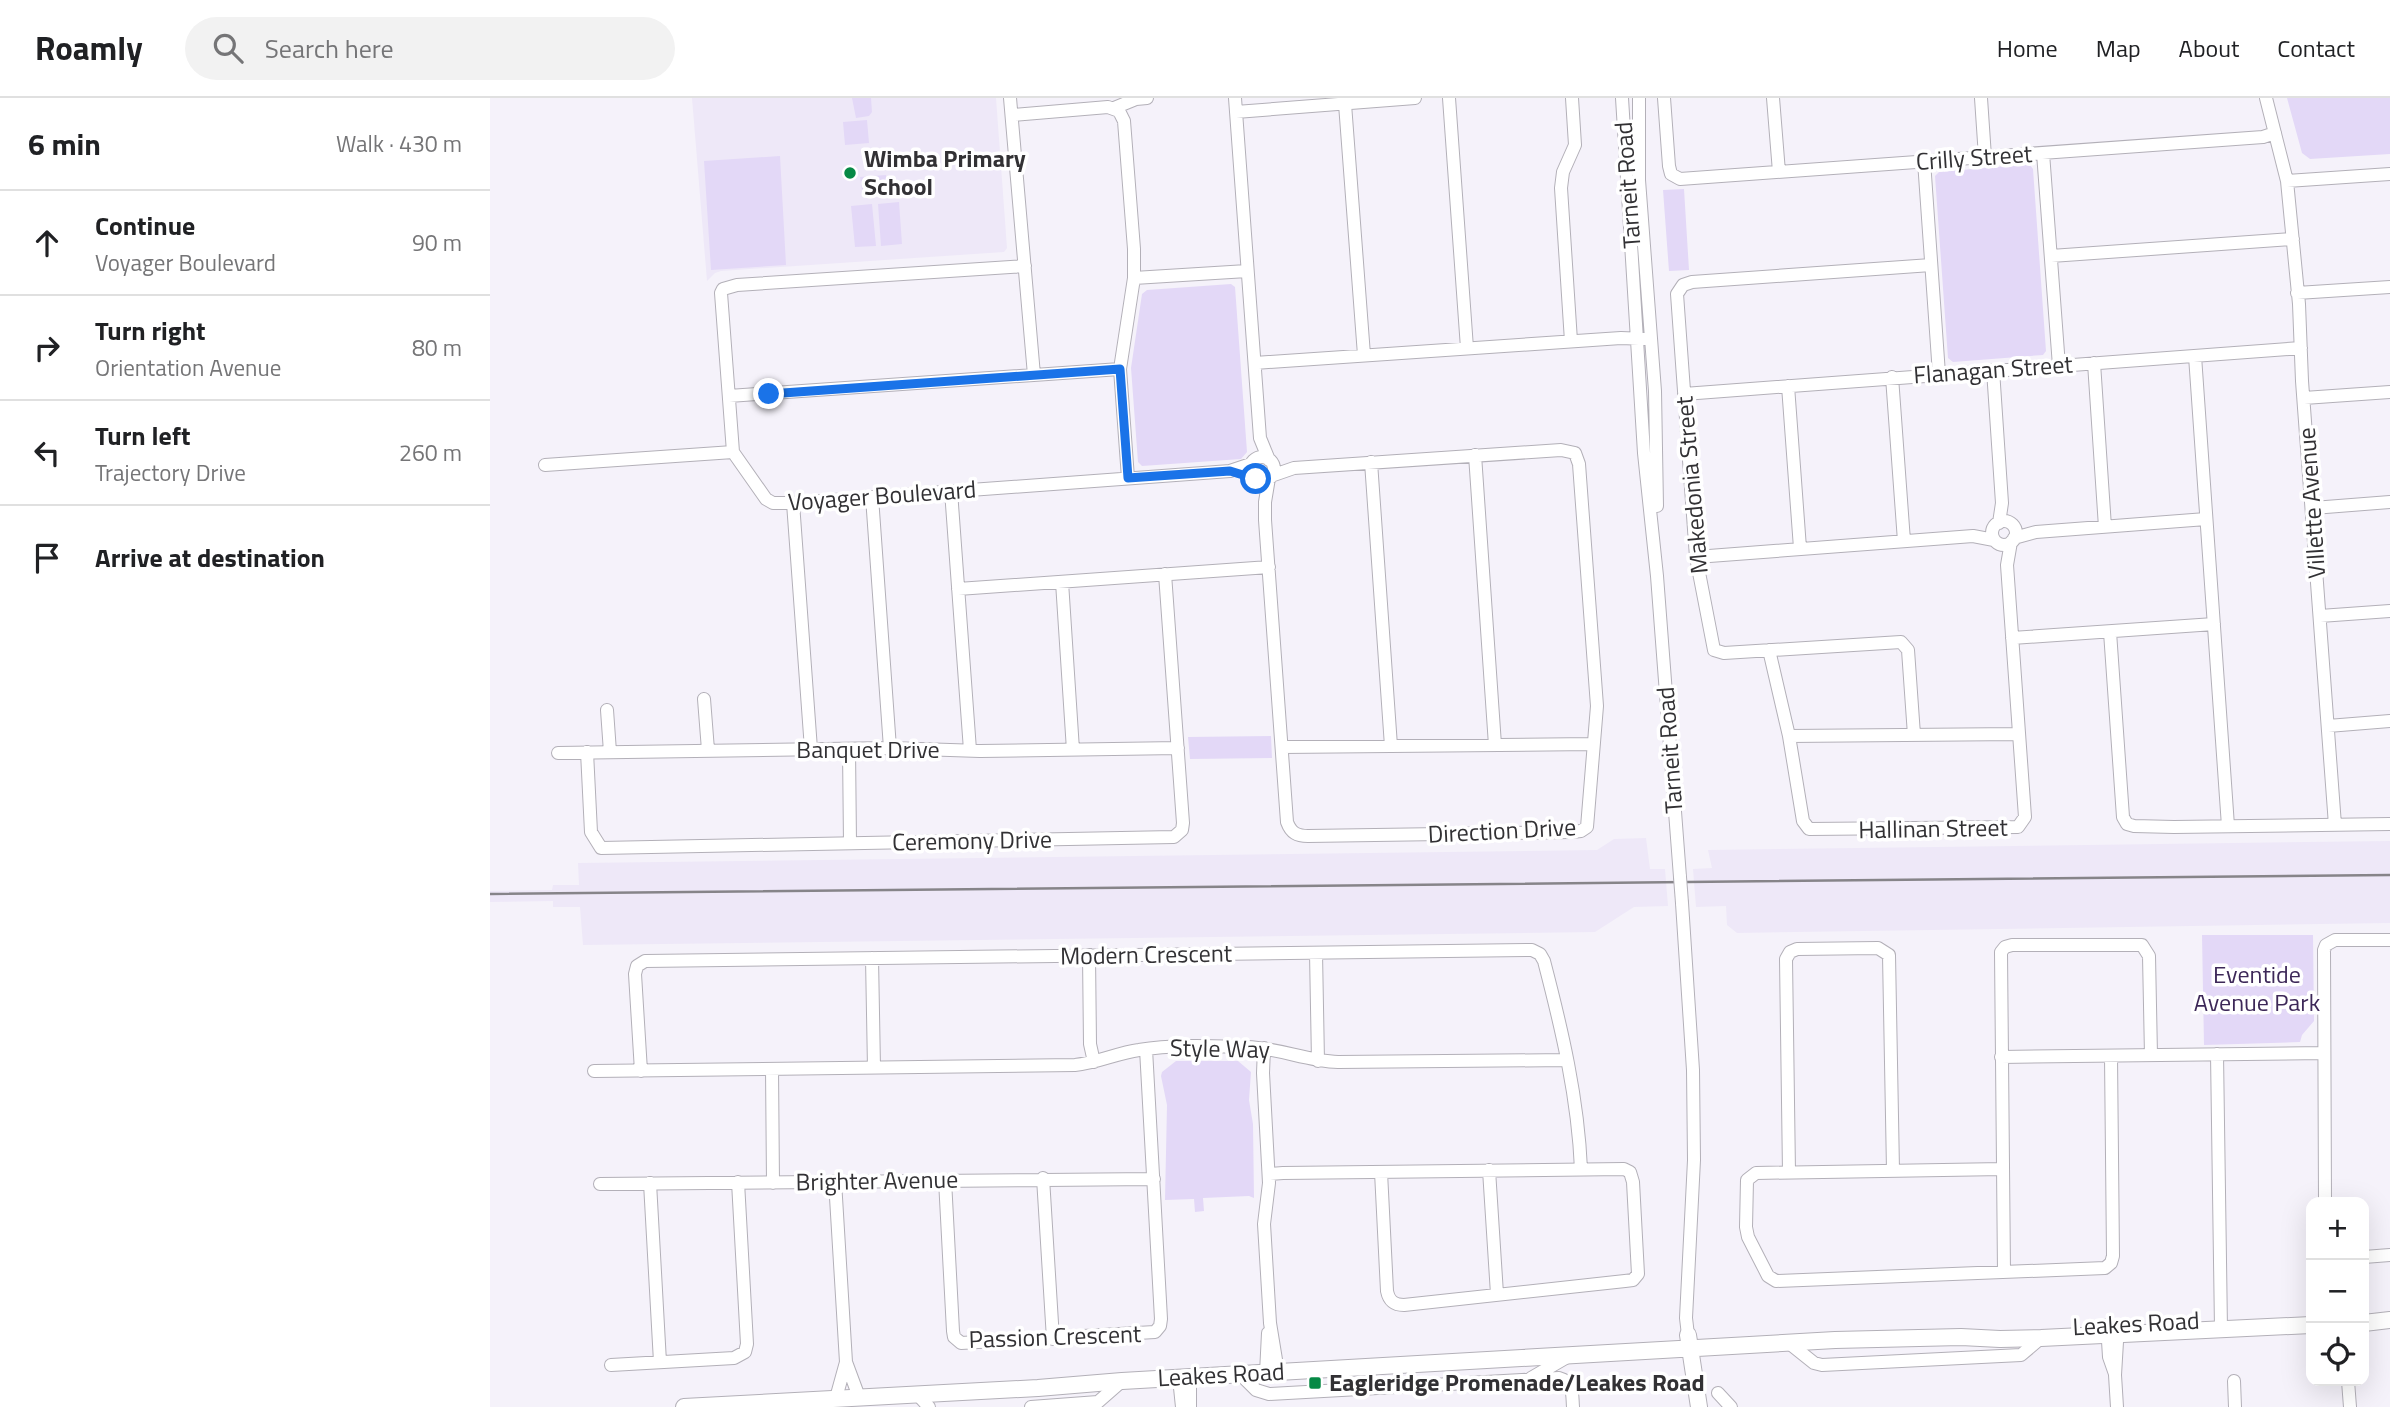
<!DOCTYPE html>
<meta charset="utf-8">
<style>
body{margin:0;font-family:"Titillium Web",sans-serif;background:#f2f2f2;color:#202124}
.controls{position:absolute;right:21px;bottom:21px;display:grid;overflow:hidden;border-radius:14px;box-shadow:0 7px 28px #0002}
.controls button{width:63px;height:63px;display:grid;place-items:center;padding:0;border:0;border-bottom:2px solid #e0e0e0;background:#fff;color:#202124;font:35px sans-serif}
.stop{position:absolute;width:21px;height:21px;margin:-16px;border:5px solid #1a73e8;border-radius:50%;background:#fff}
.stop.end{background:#1a73e8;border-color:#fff;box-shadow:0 2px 7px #0008}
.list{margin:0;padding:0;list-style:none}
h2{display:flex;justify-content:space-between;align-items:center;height:91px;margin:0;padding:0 28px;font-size:30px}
h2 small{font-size:23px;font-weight:400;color:#757577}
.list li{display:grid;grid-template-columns:46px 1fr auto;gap:21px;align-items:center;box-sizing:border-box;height:105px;padding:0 28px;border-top:2px solid #e0e0e0}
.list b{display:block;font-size:26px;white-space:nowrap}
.list p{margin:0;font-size:23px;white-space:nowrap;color:#757577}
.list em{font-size:23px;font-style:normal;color:#757577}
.icon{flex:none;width:38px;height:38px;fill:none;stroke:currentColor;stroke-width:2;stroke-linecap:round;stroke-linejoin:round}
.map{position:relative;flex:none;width:1900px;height:1309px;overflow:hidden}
header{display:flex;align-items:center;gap:42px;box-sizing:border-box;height:98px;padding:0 35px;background:#fff;border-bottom:2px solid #e0e0e0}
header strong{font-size:33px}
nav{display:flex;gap:38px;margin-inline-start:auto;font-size:24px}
.search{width:490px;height:63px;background:#f2f2f2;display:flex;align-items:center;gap:18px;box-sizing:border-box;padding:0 24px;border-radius:38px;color:#757577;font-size:26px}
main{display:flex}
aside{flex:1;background:#fff}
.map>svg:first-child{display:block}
.built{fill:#eee8f8}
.green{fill:#e3d8f7}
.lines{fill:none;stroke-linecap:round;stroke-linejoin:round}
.minor-casing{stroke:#b3b0b8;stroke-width:14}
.major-casing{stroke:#b3b0b8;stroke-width:18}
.minor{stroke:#fff;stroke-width:12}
.major{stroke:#fff;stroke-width:16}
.rail{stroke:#868489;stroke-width:2.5}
.minor-bridge-casing{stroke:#b3b0b8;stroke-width:14;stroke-linecap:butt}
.minor-bridge{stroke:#fff;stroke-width:12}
.route{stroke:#1a73e8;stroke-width:9}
.poi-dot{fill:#068945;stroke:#fff;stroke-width:2.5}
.labels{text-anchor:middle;stroke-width:7;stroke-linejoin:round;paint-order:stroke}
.street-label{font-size:24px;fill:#323134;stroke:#fff}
.poi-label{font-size:24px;font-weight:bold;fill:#323134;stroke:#fff;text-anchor:start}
.park-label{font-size:24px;fill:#3d2858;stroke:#fff}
</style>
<header>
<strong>Roamly</strong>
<div class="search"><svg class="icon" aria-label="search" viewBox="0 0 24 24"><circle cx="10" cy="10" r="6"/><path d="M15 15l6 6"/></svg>Search here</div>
<nav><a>Home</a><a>Map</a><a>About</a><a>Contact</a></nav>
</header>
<main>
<aside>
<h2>6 min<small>Walk · 430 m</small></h2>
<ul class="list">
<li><svg class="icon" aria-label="ahead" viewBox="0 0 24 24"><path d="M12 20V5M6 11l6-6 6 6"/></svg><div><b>Continue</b><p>Voyager Boulevard</p></div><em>90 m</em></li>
<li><svg class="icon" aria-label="right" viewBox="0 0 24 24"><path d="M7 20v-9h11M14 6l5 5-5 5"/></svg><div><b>Turn right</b><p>Orientation Avenue</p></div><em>80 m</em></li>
<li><svg class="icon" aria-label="left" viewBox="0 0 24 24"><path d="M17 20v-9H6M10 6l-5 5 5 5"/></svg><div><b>Turn left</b><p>Trajectory Drive</p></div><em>260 m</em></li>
<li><svg class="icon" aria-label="arrive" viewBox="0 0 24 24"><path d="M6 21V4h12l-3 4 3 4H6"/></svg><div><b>Arrive at destination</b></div></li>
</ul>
</aside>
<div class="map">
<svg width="1900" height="1309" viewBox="0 0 1900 1309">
<rect width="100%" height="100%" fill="#f5f2fa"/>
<path class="built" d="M202 0H506L517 150 514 154 231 173 225 175 217 183Z
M1156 740 1160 771H1175L1178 808 1144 809 1105 834 93 847 90 809H63V803L0 804V793L62 792 63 787H89L88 765 1107 752 1124 741Z
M1900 743V825L1247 835 1237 827 1236 808 1206 809 1203 771 1222 770 1218 752Z"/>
<path class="green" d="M362 0H381L382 14 379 18 366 20Z
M1797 0H1900V56L1820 61 1812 55Z
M377 22 379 45 355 47 353 24Z
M290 58 296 167 221 172 214 63Z
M1539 66 1543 71 1556 253 1553 257 1463 264 1458 260 1445 78 1449 74Z
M396 77 397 85 395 89 372 92 370 79Z
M1194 91 1199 172 1179 173 1173 92Z
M409 104 412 146 391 148 388 106Z
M382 106 386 148 365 149 361 108Z
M741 186 745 189 757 354 751 361 652 368 648 364 641 270 652 196 657 192Z
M781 638 782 660 700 661 698 639Z
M1712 837H1823L1824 923 1812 937 1810 944 1714 947Z
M686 963H748L761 974 759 1002 763 1026 764 1100 759 1098 713 1100 714 1113 705 1114 704 1101 675 1102 677 1007 671 978 672 974Z"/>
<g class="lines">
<g class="minor-casing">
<path id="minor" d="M520 0 544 277
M745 0 770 340 779 362
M959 0 977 250
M1132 0 1154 355 1167 478 1190 779
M1149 0V82L1165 293 1167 408
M1174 0 1179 68 1181 76 1190 81 1773 39 1785 35
M1283 0 1289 74
M1491 0 1495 59
M1776 0 1797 83 1900 76
M855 6 874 257
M624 10 646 1 657 0
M746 14 925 0
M522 17 618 9 629 13 634 23 644 151V180L630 271 638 380
M1553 55 1569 268
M1434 63 1449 276
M1797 83 1809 206 1812 283 1845 727
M1561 158 1803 141
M535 168 247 187 233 191 231 195 243 354 276 401 283 405H303L740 373 761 366
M644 180 757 173
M1807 195 1900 189
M1081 243 1071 90 1073 74 1085 47 1082 0
M1705 258 1738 728
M765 265 1131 240 1155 241
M1604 265 1615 429
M1503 272 1512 405 1509 425
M1402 279 1414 443
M1298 288 1310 450
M1194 296 1811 250
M239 298 630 271
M1814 300 1900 294
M985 357 1005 647
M760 371a12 12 0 1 1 24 0a12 12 0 1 1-24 0Z
M881 364 901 648
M55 367 243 354
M779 380 775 404V422L797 724C801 735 807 738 818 738L1082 734 1091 733 1097 729 1107 608 1089 366 1085 355 1071 352 804 370 781 378
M461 393 480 652
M382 399 400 650
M303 405 321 651
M1823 410 1900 404
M1502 435a12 12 0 1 1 24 0a12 12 0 1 1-24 0Z
M1524 440 1546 434 1716 421
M1206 459 1483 438 1504 442
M572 484 583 652
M468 491 779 469
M1830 518 1900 513
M1620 534 1633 719 1637 726 1644 728 1684 729 1900 726
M1522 540 1724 526
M1279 552 1299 638 1313 723 1319 731 1528 729 1535 719 1517 467 1521 444
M214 601 218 652
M117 612 120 654
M1838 628 1900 623
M1424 637 1418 552 1411 544 1234 555 1224 552 1206 459 1187 196 1193 187 1202 184 1441 167
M1299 638 1529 636
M792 649 1103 646
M359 651 360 745
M97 654 101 734 111 750 684 739 692 732 693 725 675 476
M68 655 400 650 490 653 688 650
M1192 805 1203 972 1204 1062 1196 1220 1198 1237
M826 855 828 963
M599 857 600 946 604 964
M382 860 384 970
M774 950 773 975 779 1085 774 1126 780 1225 788 1274
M1727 956 1731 1231
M1511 959 1834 955
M282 971 283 1085
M104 973 585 967C607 965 627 955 649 952 684 946 722 948 757 949 789 950 817 963 848 964L1077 962
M151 973 145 876 147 868 155 863 1042 852 1050 856 1054 863C1072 932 1088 1000 1091 1071
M1513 1071 1266 1075 1257 1082 1256 1129 1258 1139 1278 1178 1286 1183 1615 1170 1621 1165 1623 1158 1621 958
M999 1072 1007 1196
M1299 1074 1296 861 1300 854 1307 851 1388 850 1399 857 1403 1072
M779 1076 793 1075 1134 1071 1140 1074 1143 1084 1148 1176 1143 1182 1135 1183 914 1207C904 1207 899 1203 897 1193L891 1074
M553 1080 563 1241
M455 1082 463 1233 464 1239 471 1245 665 1234 670 1228 671 1221 656 951
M345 1083 356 1264 369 1299
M160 1085 170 1264
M110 1086 664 1081
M1835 1104 1834 852 1836 847 1845 842H1900
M1874 1159 1900 1157
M1514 1174 1511 854 1515 849 1522 847H1652L1659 858 1661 957
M1617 1227 1619 1259 1625 1276
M1299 1245 1324 1265 1332 1267 1531 1257 1551 1240
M121 1267 244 1260 255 1254 257 1246 248 1084
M776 1275 778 1235
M750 1276 766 1292 779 1296 1069 1280C1084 1284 1082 1296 1083 1309
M700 1279V1309
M689 1280 692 1309
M1041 1280 1079 1258
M1744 1283 1745 1309
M1858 1283 1860 1309
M426 1295 439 1309
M1228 1295 1241 1309
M346 1300 356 1264
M541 1309 608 1304 632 1283
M1627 1309 1625 1277 1628 1227"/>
</g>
<g class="major-casing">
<path id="major" d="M1874 1225 1900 1222
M1198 1237 1209 1309
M194 1309 548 1290 632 1283 1345 1242 1471 1239 1510 1241 1551 1240 1821 1227"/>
</g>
<use href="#minor" class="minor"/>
<use href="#major" class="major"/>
<path class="rail" d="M0 796 1900 777"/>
<g class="minor-bridge-casing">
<path id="minor-bridge" d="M1190 779 1192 805"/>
</g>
<use href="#minor-bridge" class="minor-bridge"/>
</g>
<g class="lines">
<path class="route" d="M279 296 630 271 638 380 740 373 766 381"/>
</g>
<g class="poi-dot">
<circle cx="360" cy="75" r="7"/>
<rect x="818" y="1278" width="14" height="14" rx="3.5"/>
</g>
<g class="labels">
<g class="street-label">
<text transform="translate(1484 60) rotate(-4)" y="8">Crilly Street</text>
<text transform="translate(1138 87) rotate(-94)" y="8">Tarneit Road</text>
<text transform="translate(1503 272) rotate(-4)" y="8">Flanagan Street</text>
<text transform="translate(1202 387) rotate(-95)" y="8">Makedonia Street</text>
<text transform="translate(392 398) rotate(-4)" y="8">Voyager Boulevard</text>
<text transform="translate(1822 405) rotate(-94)" y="8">Villette Avenue</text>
<text x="378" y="660">Banquet Drive</text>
<text transform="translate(1180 652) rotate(-94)" y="8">Tarneit Road</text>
<text transform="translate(1443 731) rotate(-1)" y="8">Hallinan Street</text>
<text transform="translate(1012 733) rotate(-3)" y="8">Direction Drive</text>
<text transform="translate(482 743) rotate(-1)" y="8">Ceremony Drive</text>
<text transform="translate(656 857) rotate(-1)" y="8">Modern Crescent</text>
<text transform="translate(730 951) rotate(1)" y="8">Style Way</text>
<text transform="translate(387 1083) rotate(-1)" y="8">Brighter Avenue</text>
<text transform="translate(1646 1226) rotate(-3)" y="8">Leakes Road</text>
<text transform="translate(565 1239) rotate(-2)" y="8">Passion Crescent</text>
<text transform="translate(731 1277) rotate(-3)" y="8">Leakes Road</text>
</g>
<g class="poi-label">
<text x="374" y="69">Wimba Primary<tspan x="374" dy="28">School</tspan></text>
<text x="839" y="1293">Eagleridge Promenade/Leakes Road</text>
</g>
<g class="park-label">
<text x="1767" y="885">Eventide<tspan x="1767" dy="28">Avenue Park</tspan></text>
</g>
</g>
</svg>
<div class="controls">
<button>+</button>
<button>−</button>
<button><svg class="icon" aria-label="locate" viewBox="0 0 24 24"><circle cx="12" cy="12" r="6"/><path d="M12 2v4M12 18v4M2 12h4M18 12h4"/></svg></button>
</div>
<div class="stop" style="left:766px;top:381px"></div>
<div class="stop end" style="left:279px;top:296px"></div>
</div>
</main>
